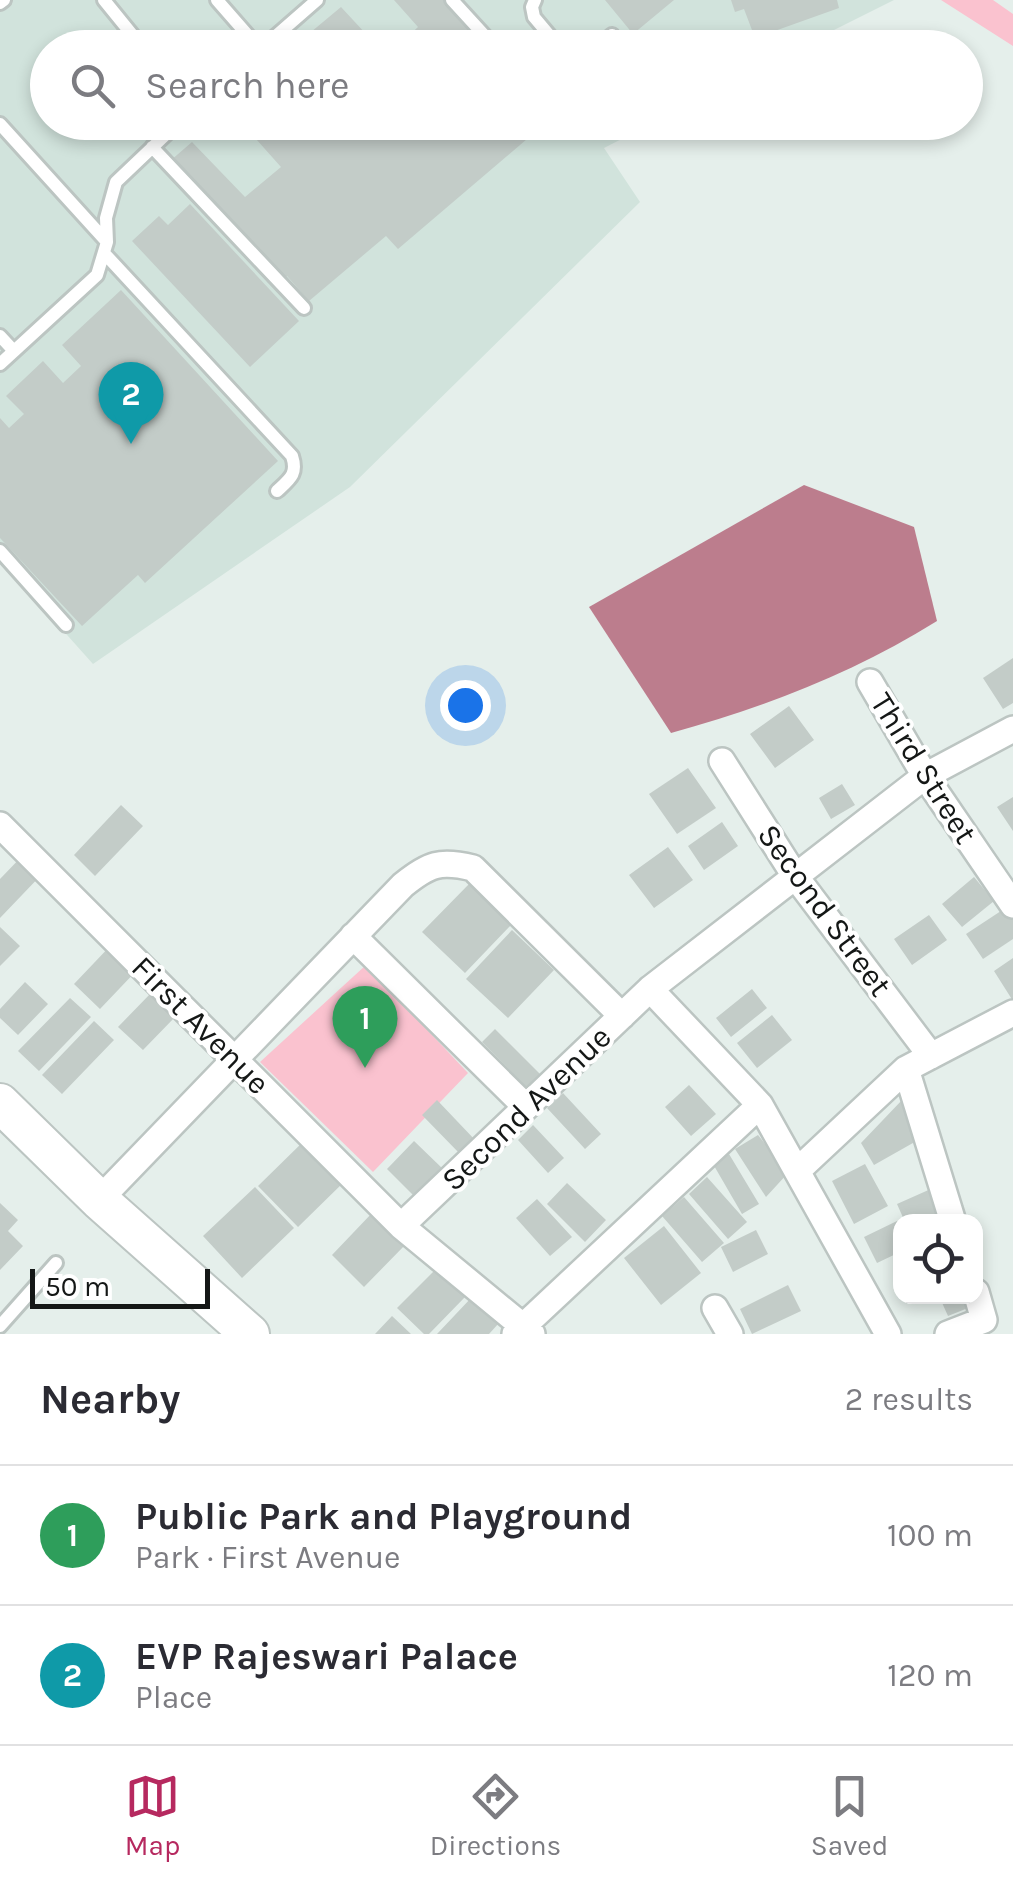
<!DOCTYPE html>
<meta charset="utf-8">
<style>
body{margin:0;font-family:Karla,sans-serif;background:#f2f2f3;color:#2b2b33}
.controls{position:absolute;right:30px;bottom:30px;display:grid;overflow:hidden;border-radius:20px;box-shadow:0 5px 15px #0003}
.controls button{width:90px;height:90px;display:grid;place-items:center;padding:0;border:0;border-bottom:2px solid #e1e1e2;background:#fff;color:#2b2b33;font:50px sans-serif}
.scale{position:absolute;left:30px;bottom:25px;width:180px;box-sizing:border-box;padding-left:10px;border:5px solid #141716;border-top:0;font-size:28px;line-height:35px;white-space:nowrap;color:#141716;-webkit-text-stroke:8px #fff;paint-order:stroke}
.you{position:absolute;left:465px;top:705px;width:35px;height:35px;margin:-25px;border:8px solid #fff;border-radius:50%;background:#1a73e8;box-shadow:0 0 0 15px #1a73e833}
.badge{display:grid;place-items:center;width:65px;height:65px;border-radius:50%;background:#b6295f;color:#fff;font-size:32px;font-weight:700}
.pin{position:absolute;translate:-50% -82px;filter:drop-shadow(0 2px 5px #0008)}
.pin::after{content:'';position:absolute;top:52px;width:35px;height:30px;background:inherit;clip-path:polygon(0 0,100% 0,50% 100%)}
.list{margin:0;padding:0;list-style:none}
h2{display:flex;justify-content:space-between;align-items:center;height:130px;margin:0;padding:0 40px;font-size:42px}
h2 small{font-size:32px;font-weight:400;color:#7c7c81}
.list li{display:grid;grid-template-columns:65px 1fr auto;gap:30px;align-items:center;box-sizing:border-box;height:140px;padding:0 40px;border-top:2px solid #e1e1e2}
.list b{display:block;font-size:38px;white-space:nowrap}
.list p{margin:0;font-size:32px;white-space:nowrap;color:#7c7c81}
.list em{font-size:32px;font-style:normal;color:#7c7c81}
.icon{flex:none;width:55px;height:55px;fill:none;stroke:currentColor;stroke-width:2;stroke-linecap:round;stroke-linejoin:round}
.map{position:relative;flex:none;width:1013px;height:1334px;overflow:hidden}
.search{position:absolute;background:#fff;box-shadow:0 5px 15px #0003;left:30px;right:30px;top:30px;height:110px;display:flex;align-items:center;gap:25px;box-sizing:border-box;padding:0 35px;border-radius:55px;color:#7c7c81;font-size:38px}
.sheet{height:410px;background:#fff}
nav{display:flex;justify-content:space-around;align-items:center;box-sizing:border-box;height:140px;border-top:2px solid #e1e1e2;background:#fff;font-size:28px;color:#7c7c81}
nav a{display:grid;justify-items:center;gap:5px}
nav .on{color:#b6295f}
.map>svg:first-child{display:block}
.built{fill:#d1e3dc}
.green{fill:#fac2cf}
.water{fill:#bc7d8d}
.building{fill:#c3ccc8}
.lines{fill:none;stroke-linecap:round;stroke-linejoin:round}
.service-casing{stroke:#bcc5c2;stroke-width:18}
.minor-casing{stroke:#bcc5c2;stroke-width:30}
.secondary-casing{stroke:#bcc5c2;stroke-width:42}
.service{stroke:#fff;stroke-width:12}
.minor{stroke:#fff;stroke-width:25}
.secondary{stroke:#fff;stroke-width:38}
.labels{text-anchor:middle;stroke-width:8;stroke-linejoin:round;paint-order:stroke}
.street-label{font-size:32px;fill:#141716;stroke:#fff}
</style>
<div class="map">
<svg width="1013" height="1334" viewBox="0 0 1013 1334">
<rect width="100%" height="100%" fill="#e5efeb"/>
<path class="built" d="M0 0H894L800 47 48 48V122L653 123 604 148 640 202 350 487 93 664 0 560Z"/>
<path class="green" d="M941 0H993L1013 14V46Z
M366 965 468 1073 373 1172 260 1062Z"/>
<path class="water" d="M804 485 914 527 937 621C855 672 764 708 671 733L589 607Z"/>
<path class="building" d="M394 0H446L490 48H396L418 27Z
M605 0H674L633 34Z
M731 0H837L839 8 755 38 744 9 735 12Z
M341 7 379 48H304L299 42Z
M241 122H547L398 249 386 236 309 301 287 276 283 280 170 161 192 142 245 197 281 167Z
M190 204 299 321 250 367 132 241 159 216 168 225Z
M121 290 278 461 145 583 138 575 82 626 0 538V418L9 428 24 414 6 396 43 361 63 383 81 366 62 345Z
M1013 658V703L1003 709 983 678Z
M789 706 814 740 775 768 750 734Z
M688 768 716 808 677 834 649 794Z
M842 784 855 805 831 819 819 798Z
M1013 797V831L997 807Z
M121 805 143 826 95 876 74 855Z
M722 822 738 846 704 870 688 846Z
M668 847 693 880 654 908 629 875Z
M25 853 44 872 0 918V879Z
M974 877 994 901 962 927 942 904Z
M469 884 511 925 465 973 422 932Z
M1007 907 1013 917V939L983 959 966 934Z
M929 915 947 940 912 965 894 939Z
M0 927 20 946 0 966Z
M512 930 554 970 508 1018 466 979Z
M113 943 139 968 100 1009 74 984Z
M1013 958V1001L994 971Z
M25 982 48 1004 18 1035 0 1018V1009Z
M752 989 767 1008 731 1037 716 1018Z
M151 993 176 1016 143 1050 118 1027Z
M70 998 91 1017 39 1071 18 1051Z
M772 1015 792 1040 757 1068 737 1043Z
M94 1021 114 1040 62 1094 42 1075Z
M495 1029 546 1080 532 1093 482 1042Z
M689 1085 716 1114 691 1136 665 1107Z
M563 1093 601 1134 585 1149 547 1108Z
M903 1099 920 1139 874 1165 861 1143Z
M437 1100 476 1141 461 1155 422 1115Z
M533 1125 564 1158 548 1173 518 1140Z
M758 1135 788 1173 766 1197 735 1149Z
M308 1137 346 1180 298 1227 258 1186Z
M414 1141 443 1169 415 1197 387 1169Z
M729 1154 759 1204 742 1214 713 1164Z
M865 1164 888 1206 854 1224 832 1181Z
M707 1177 747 1222 728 1239 689 1194Z
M567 1183 606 1220 585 1242 547 1204Z
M255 1187 294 1228 242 1278 203 1236Z
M933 1188 948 1222H905L897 1204Z
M684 1197 724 1243 702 1262 662 1216Z
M537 1199 572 1237 550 1256 516 1218Z
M0 1203 18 1220 8 1231 23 1246 0 1270Z
M373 1212 406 1244 364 1287 332 1255Z
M897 1221 900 1228V1252L877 1263 864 1237Z
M664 1226 701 1273 661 1305 624 1258Z
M756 1230 768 1254 733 1272 721 1247Z
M436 1269 465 1297 429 1334H424L397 1308Z
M788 1285 801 1311 752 1334 740 1309Z
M939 1296H968L973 1306 948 1316Z
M472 1297 499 1323 489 1334H437Z
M392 1316 411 1334H375Z"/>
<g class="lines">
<g class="service-casing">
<path id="service" d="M104 0 143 48
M217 0 259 48
M452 0 496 48
M535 0 532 7 534 17 560 48
M0 3 4 0
M262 48 317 0
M597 48 612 35
M0 124 107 242
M552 129 559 122
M152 147 304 308
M104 253 292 456C298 474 290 479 277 491
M0 336 13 350
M0 364 97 275 107 242 106 218 116 182 179 122
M0 551 66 625
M0 1326 56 1263"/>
</g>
<g class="minor-casing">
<path id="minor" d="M870 682 925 776 1013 905
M722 761 795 876 931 1056
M0 825 401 1226 532 1334
M353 936 526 1107
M650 989 760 1105 888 1334
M906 1069 953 1222
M797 1171 906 1069 1013 1013
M99 1200 403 885C429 864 440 860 473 868L622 1016
M401 1226 650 989 925 776 1013 729
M715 1308 730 1334
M515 1334 760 1105
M948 1334 984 1320 976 1292"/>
</g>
<g class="secondary-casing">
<path id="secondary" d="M0 1103 99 1200 250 1334"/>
</g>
<use href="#service" class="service"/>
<use href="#minor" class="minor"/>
<use href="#secondary" class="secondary"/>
</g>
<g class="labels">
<g class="street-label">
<text transform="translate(924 768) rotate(58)" y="11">Third Street</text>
<text transform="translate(825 910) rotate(54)" y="11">Second Street</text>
<text transform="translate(201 1025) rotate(45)" y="11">First Avenue</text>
<text transform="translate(526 1108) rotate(-44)" y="11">Second Avenue</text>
</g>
</g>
</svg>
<div class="controls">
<button><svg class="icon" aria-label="locate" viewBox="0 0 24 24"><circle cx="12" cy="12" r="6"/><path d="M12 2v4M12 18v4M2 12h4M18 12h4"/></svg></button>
</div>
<div class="scale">50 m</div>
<div class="you"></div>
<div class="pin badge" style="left:365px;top:1068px;background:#2e9e5b">1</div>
<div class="pin badge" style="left:131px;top:444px;background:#0f9aa8">2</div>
<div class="search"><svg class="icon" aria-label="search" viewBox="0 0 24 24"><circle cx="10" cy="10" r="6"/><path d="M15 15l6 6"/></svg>Search here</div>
</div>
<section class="sheet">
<h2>Nearby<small>2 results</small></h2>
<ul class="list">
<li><span class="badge" style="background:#2e9e5b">1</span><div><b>Public Park and Playground</b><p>Park · First Avenue</p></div><em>100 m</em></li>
<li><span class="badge" style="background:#0f9aa8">2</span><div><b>EVP Rajeswari Palace</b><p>Place</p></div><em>120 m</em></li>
</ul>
</section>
<nav>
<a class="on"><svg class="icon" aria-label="map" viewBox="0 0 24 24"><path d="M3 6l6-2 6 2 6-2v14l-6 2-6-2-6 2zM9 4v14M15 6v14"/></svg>Map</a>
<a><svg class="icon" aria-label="directions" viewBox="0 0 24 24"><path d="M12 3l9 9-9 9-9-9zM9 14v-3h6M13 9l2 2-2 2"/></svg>Directions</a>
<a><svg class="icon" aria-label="saved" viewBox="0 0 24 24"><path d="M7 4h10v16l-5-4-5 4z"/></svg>Saved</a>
</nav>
